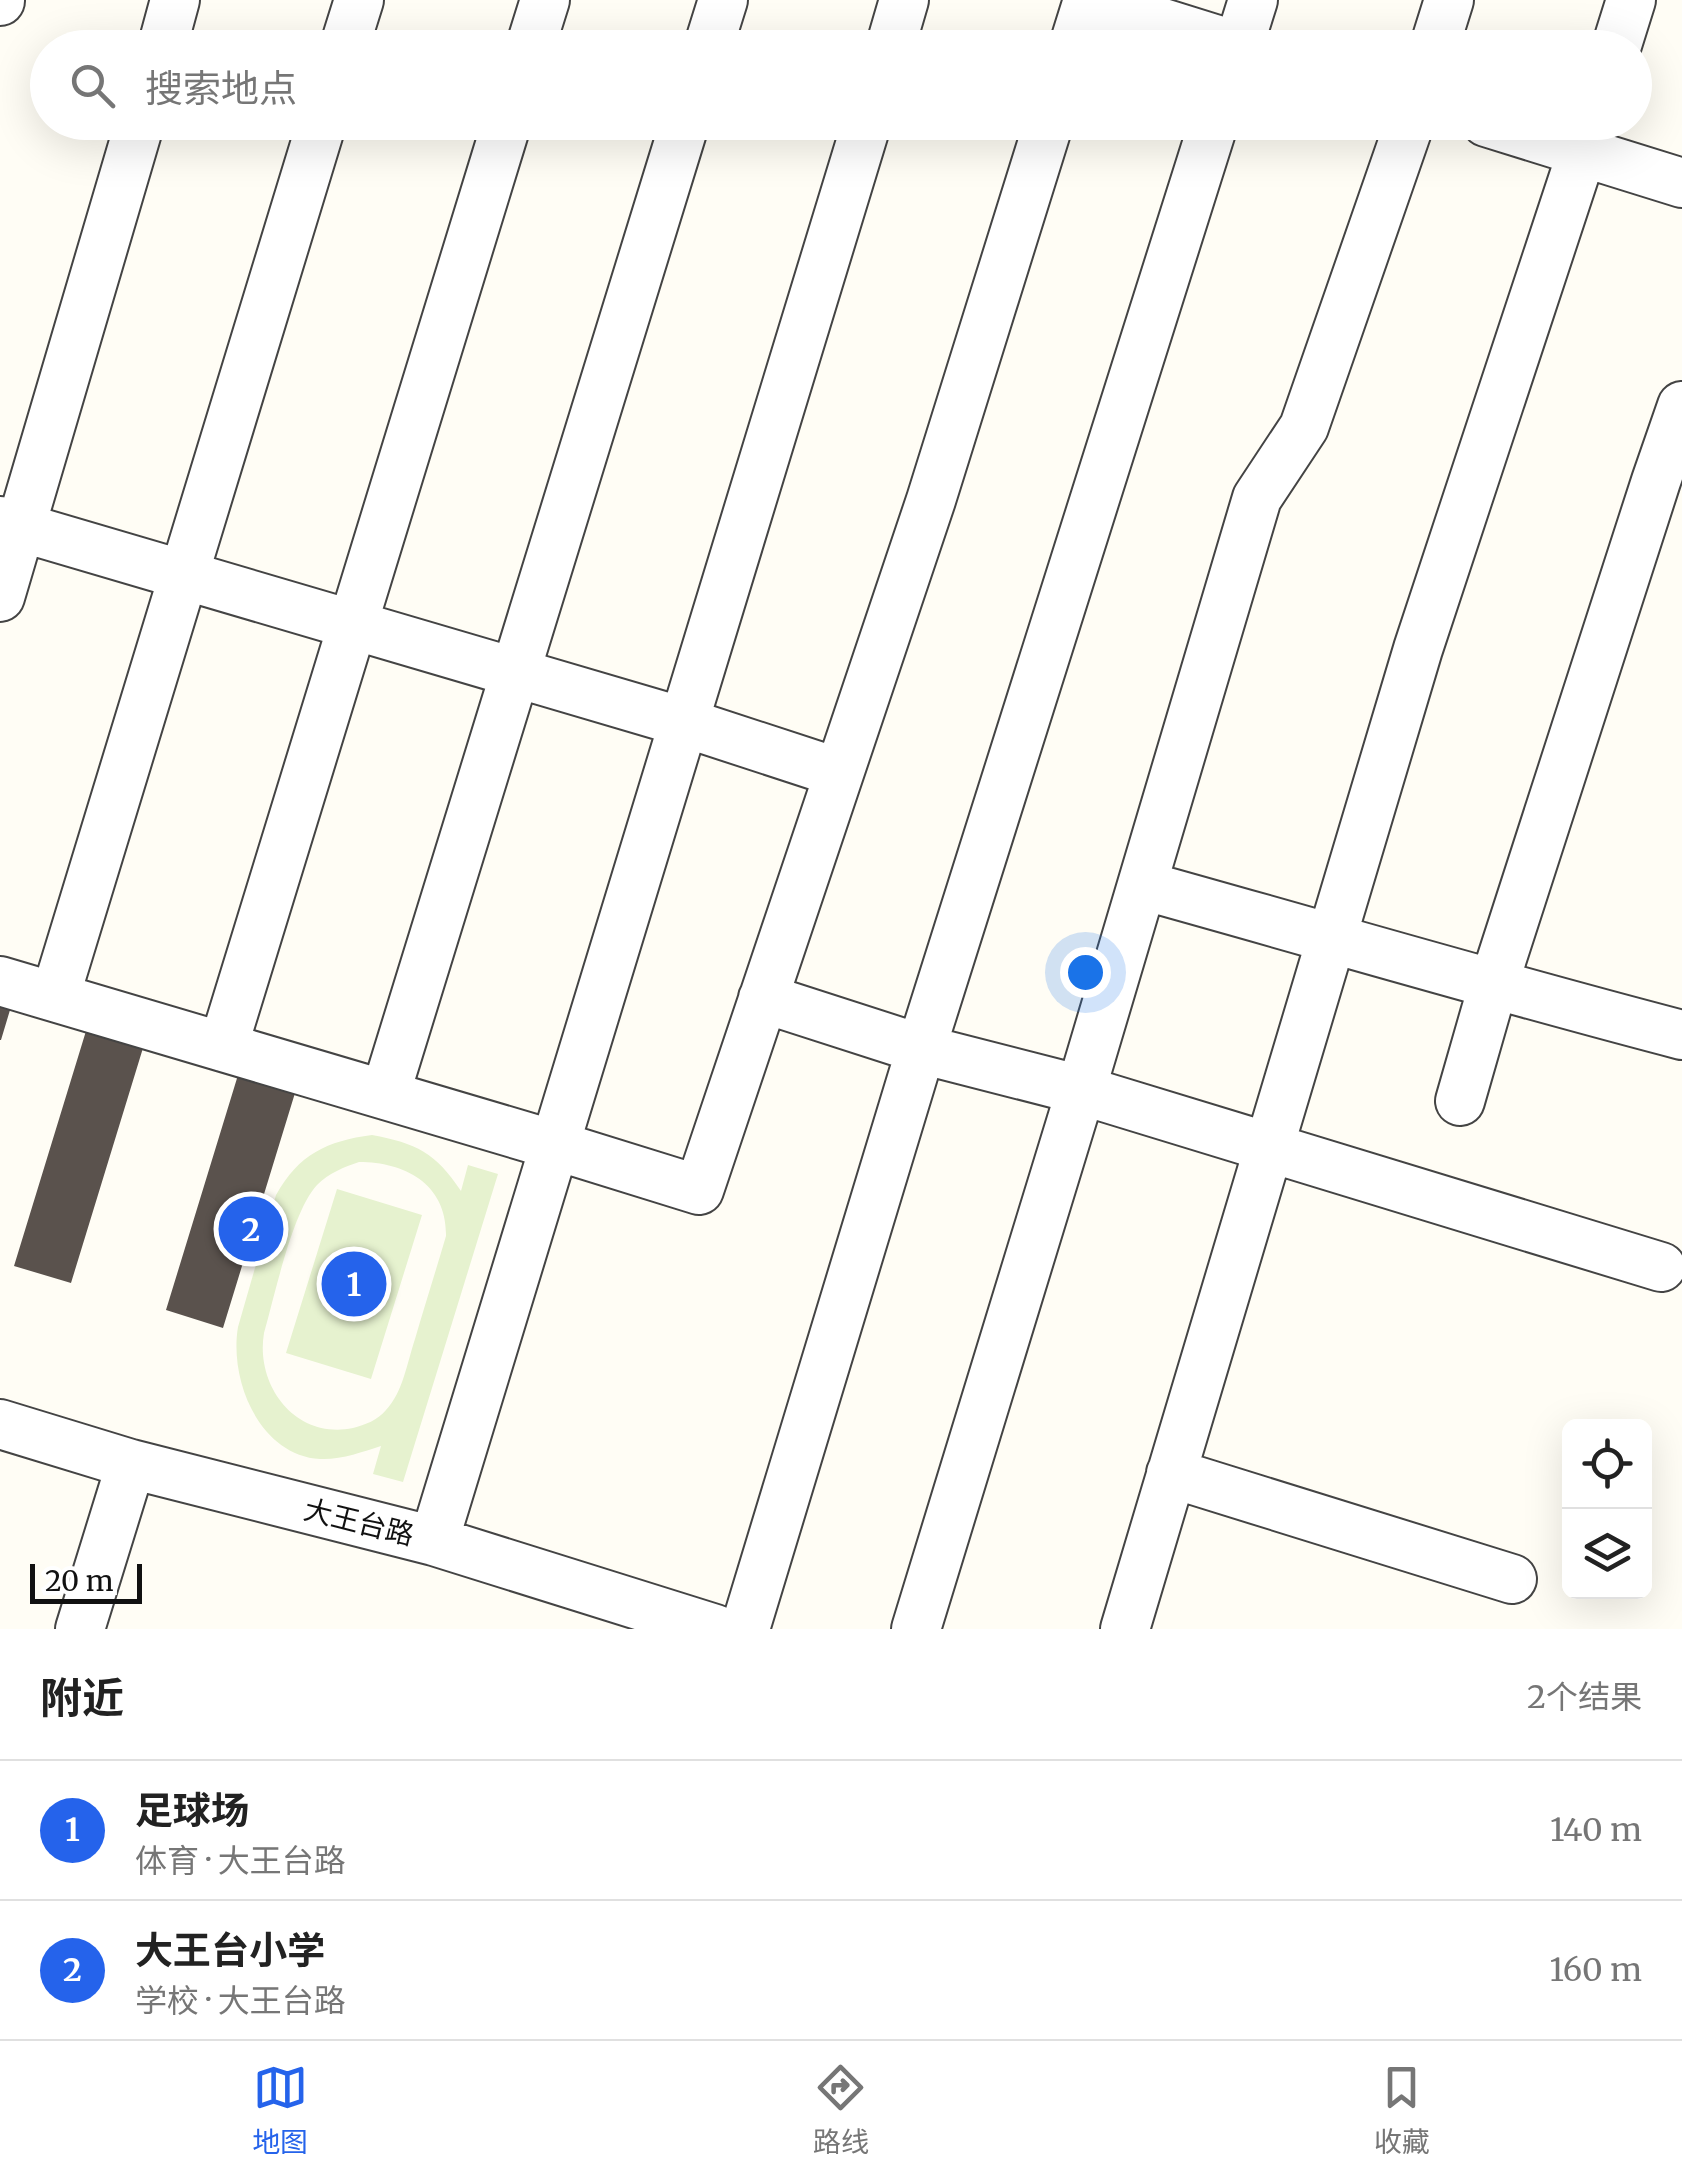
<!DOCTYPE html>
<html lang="zh">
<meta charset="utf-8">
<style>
body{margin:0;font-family:Merriweather,"Noto Sans SC",serif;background:#f2f2f2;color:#222}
.controls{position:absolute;right:30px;bottom:30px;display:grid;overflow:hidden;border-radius:15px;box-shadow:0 10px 40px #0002}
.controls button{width:90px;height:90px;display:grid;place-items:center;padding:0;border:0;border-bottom:2px solid #e0e0e0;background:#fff;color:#222;font:50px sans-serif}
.scale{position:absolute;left:30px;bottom:25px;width:112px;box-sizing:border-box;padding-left:10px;border:5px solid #111;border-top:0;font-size:28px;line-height:35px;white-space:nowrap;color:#111;-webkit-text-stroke:8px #fff;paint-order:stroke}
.you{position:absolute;left:1085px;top:972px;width:35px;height:35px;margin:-25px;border:8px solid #fff;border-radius:50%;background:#1a73e8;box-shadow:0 0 0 15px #1a73e833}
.badge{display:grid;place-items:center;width:65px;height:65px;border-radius:50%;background:#2563eb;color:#fff;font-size:32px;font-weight:700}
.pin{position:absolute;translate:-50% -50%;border:5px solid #fff;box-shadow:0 2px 10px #0006}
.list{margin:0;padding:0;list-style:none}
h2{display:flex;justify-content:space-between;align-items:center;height:130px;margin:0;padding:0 40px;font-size:42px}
h2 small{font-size:32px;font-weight:400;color:#767676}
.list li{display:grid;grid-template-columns:65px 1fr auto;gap:30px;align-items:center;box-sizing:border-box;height:140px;padding:0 40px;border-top:2px solid #e0e0e0}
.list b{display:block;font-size:38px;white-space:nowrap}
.list p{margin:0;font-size:32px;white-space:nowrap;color:#767676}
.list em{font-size:32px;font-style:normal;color:#767676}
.icon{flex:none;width:55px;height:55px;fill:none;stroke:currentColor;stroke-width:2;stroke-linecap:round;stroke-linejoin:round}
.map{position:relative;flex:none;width:1682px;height:1629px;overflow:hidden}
.search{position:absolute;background:#fff;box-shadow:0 10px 40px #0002;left:30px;right:30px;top:30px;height:110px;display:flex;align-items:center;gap:25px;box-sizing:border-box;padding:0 35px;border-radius:55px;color:#767676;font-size:38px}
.sheet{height:410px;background:#fff}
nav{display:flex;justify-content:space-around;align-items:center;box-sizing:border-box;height:140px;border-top:2px solid #e0e0e0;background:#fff;font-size:28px;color:#767676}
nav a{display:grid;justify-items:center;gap:5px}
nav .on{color:#2563eb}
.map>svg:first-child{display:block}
.pitch{fill:#e6f2cf;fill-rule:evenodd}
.building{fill:#5a524d}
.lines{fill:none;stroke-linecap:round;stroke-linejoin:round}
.minor-casing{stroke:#444;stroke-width:52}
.minor{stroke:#fff;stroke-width:48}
.labels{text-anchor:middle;stroke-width:10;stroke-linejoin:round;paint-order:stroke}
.street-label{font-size:28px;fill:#111;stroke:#fff}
</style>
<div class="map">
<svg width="1682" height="1629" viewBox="0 0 1682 1629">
<rect width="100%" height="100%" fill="#fffdf5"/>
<path class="pitch" d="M372 1135C416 1143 436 1153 461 1191L468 1165 498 1174 403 1482 373 1474 381 1446C362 1452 341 1460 320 1459 259 1455 229 1380 238 1327L276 1195C299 1154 327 1141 372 1135ZM359 1162C405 1162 447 1184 446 1236 436 1270 425 1305 415 1339 407 1363 403 1392 386 1410 378 1420 365 1425 353 1428 296 1440 255 1386 264 1333 275 1295 292 1212 317 1185 329 1173 344 1167 359 1162Z
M337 1189 422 1215 371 1379 286 1353Z"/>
<path class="building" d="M0 1007 10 1010 1 1040H0Z
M86 1031 143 1048 71 1283 14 1266Z
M238 1075 295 1093 223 1328 166 1310Z"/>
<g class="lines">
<g class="minor-casing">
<path id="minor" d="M1089 0 1243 48
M0 1V0
M162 48 175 0
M344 48 359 0
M530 48 545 0
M708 48 723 0
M890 48 904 0
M1073 48 1088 0
M1238 48 1253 0
M1434 48 1449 0
M1616 48 1631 0
M1486 122 1682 183
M0 521 683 722 839 773
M0 597 140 122
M1142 885C1322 935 1501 988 1682 1035
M0 981 554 1145 699 1190 931 500 1049 122
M55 997 322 122
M763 998 921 1049 1081 1090 1661 1267
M223 1047 507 122
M385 1095 685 122
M1460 1101 1493 986 1656 481 1682 406
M0 1424 131 1464 434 1541 715 1629
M1171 1473 1512 1579
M434 1541 867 122
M80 1629 131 1464
M745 1629 921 1049 1214 122
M916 1629 1081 1090 1257 498 1304 427 1410 122
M1125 1629 1418 649 1592 122"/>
</g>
<use href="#minor" class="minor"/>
</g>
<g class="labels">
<g class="street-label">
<text transform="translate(359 1522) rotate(14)" y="10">大王台路</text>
</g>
</g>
</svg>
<div class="controls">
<button><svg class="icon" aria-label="locate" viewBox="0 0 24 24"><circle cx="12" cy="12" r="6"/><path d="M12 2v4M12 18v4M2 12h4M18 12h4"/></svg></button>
<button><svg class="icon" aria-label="layers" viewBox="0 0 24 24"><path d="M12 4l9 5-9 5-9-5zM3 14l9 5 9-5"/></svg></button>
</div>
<div class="scale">20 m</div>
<div class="you"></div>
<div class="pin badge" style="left:354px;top:1284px">1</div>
<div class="pin badge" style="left:251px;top:1229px">2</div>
<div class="search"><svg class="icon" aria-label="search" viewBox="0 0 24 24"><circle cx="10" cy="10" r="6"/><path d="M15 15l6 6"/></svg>搜索地点</div>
</div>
<section class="sheet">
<h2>附近<small>2个结果</small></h2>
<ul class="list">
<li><span class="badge">1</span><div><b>足球场</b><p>体育 · 大王台路</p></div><em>140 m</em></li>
<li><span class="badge">2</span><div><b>大王台小学</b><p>学校 · 大王台路</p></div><em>160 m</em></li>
</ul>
</section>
<nav>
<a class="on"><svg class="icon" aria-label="map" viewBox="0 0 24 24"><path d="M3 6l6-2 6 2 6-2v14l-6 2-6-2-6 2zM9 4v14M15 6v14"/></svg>地图</a>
<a><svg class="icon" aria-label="directions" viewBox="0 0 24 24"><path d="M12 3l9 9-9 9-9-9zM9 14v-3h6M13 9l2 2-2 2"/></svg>路线</a>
<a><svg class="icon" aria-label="saved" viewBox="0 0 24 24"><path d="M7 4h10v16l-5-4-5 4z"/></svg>收藏</a>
</nav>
